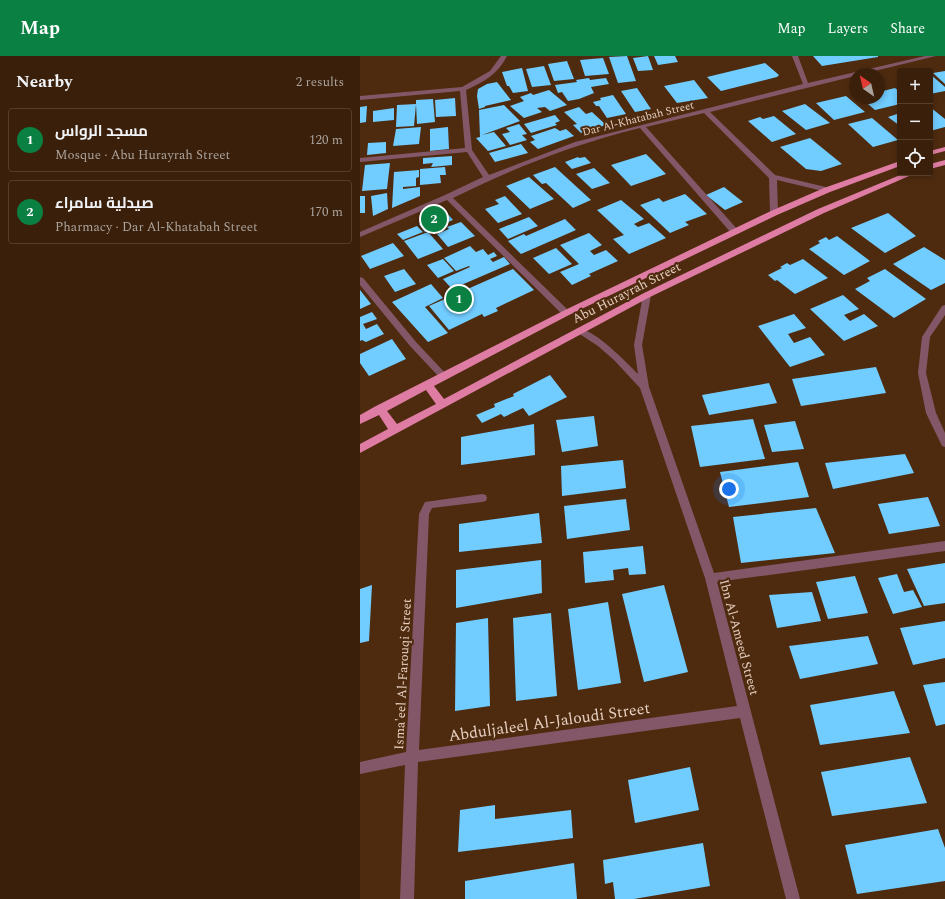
<!DOCTYPE html>
<meta charset="utf-8">
<style>
body{margin:0;font-family:Spectral,Cairo,serif;background:#412814;color:#f1f3f6}
.controls{position:absolute;right:12px;top:12px;display:grid;overflow:hidden;border-radius:4px;box-shadow:0 2px 6px #0003}
.controls button{width:36px;height:36px;display:grid;place-items:center;padding:0;border:0;border-bottom:1px solid #543e2c;background:#3a200b;color:#f1f3f6;font:20px sans-serif}
.compass{position:absolute;left:489px;top:12px;width:36px;height:36px;border-radius:50%;background:#3a200b;box-shadow:0 2px 6px #0003;rotate:326deg}
.you{position:absolute;left:369px;top:433px;width:14px;height:14px;margin:-10px;border:3px solid #fff;border-radius:50%;background:#1a73e8;box-shadow:0 0 0 6px #1a73e833}
.badge{display:grid;place-items:center;width:26px;height:26px;border-radius:50%;background:#0b8043;color:#fff;font-size:13px;font-weight:700}
.pin{position:absolute;translate:-50% -50%;border:2px solid #fff;box-shadow:0 1px 4px #0006}
.list{margin:0;padding:0;list-style:none}
h2{display:flex;justify-content:space-between;align-items:center;height:52px;margin:0;padding:0 16px;font-size:17px}
h2 small{font-size:13px;font-weight:400;color:#aba39d}
.list li{display:grid;grid-template-columns:26px 1fr auto;gap:12px;align-items:center;box-sizing:border-box;height:64px;margin:0 8px 8px;padding:0 8px;border:1px solid #543e2c;border-radius:4px}
.list b{display:block;font-size:15px;white-space:nowrap}
.list p{margin:0;font-size:13px;white-space:nowrap;color:#aba39d}
.list em{font-size:13px;font-style:normal;color:#aba39d}
.icon{flex:none;width:22px;height:22px;fill:none;stroke:currentColor;stroke-width:2;stroke-linecap:round;stroke-linejoin:round}
.map{position:relative;flex:none;width:585px;height:843px;overflow:hidden}
header{display:flex;align-items:center;gap:24px;box-sizing:border-box;height:56px;padding:0 20px;background:#0b8043;color:#fff}
header strong{font-size:19px}
nav{display:flex;gap:22px;margin-inline-start:auto;font-size:14px}
main{display:flex}
aside{flex:1;background:#3a200b}
.map>svg:first-child{display:block}
.building{fill:#71ccff}
.lines{fill:none;stroke-linecap:round;stroke-linejoin:round}
.minor{fill:#845768;fill-rule:evenodd}
.trunk{fill:#df7ca4;fill-rule:evenodd}
.labels{text-anchor:middle;stroke-width:4;stroke-linejoin:round;paint-order:stroke}
.far-street-label{font-size:11px;fill:#e6cfc0;stroke:#4e2b0f}
.street-label{font-size:13px;fill:#e6cfc0;stroke:#4e2b0f}
.near-street-label{font-size:16px;fill:#e6cfc0;stroke:#4e2b0f}
</style>
<header>
<strong>Map</strong>
<nav><a>Map</a><a>Layers</a><a>Share</a></nav>
</header>
<main>
<aside>
<h2>Nearby<small>2 results</small></h2>
<ul class="list">
<li><span class="badge">1</span><div><b>مسجد الرواس</b><p>Mosque · Abu Hurayrah Street</p></div><em>120 m</em></li>
<li><span class="badge">2</span><div><b>صيدلية سامراء</b><p>Pharmacy · Dar Al-Khatabah Street</p></div><em>170 m</em></li>
</ul>
</aside>
<div class="map">
<svg width="585" height="843" viewBox="0 0 585 843">
<rect width="100%" height="100%" fill="#4e2b0f"/>
<path class="building" d="M267 0 276 25 258 27 249 1Z
M288 0 293 14 278 15 273 2Z
M294 0H315L318 6 298 9Z
M453 0H518V1L462 10Z
M243 2 249 18 225 20 220 4Z
M207 5 214 23 194 25 188 8Z
M405 7 419 19 417 21 361 35 347 21Z
M184 10 191 29 172 31 166 13Z
M162 12 168 35 153 37 149 30H147L142 16Z
M585 15V28L573 17Z
M570 18 585 31V35L570 38Z
M229 22 230 24 246 22 249 28 231 31 234 37 219 43 208 45 202 36 198 37 195 29 217 26 216 24Z
M334 24 348 42 317 47 304 30Z
M137 26 151 44 125 50V51L119 53 117 40 118 33 127 28Z
M277 32 291 53 275 56 261 35Z
M535 32 540 36V48L515 54 501 42H519V36Z
M189 34 207 49 190 55 185 51 177 52 182 56 164 62 150 50 164 45 160 41 171 37 173 39Z
M253 39 266 58 247 62 239 50H236L233 46 241 44 240 42Z
M486 40 505 56 474 64 456 47Z
M95 42 96 60 76 61 75 44Z
M73 43 75 66 57 68 56 48 54 70 36 71 37 49 56 48V44Z
M445 48 470 67 446 74 422 55Z
M144 49 160 65 122 79 134 76 146 90 128 95 116 82 120 81 119 54Z
M7 50 6 66 0 67V51Z
M219 51 226 58 232 56 246 69 221 77 213 69 217 68 204 56Z
M570 51 585 63V71L570 75Z
M34 52V64L13 66V55Z
M540 57V70L528 61Z
M195 59 200 65 195 67 197 69 171 77 164 68Z
M414 60 436 78 412 86 388 65 400 61 403 63Z
M512 62 538 84 513 91 488 68Z
M159 68 167 78 162 79 167 84 150 89 142 78 150 76 146 72Z
M61 71 59 88 33 90 36 73Z
M88 71 89 93 70 95V73Z
M195 72 200 75 206 73 214 80 178 93 170 86 175 84 171 80Z
M450 82 482 108 461 115 446 113 420 91Z
M26 86V97L7 99 8 87Z
M161 88 168 97 135 106 129 97Z
M286 98 306 118 271 130 251 109Z
M92 100V109L71 111 73 107 63 108V102Z
M218 101 219 102 225 101 231 107 212 113 205 106Z
M30 107 27 133 2 135 5 109Z
M85 111 86 119H80L81 127 60 129V113Z
M195 111 231 144 213 152 186 127 182 128 173 119Z
M234 112 250 127 232 133 216 118Z
M59 114V121L56 122V130L43 131V133L60 131V140L32 152 34 116Z
M169 121 194 143 170 153 146 130Z
M364 131 383 146 365 154 346 139Z
M27 137 28 153 13 160 11 140Z
M325 138 347 158 325 166 329 169 310 177 280 149 299 142 303 146Z
M0 140H5V157H0Z
M145 140 162 158 138 167 125 153 139 148 135 144Z
M261 144 284 163 274 168 278 171 289 167 306 182 269 198 253 183 264 179 237 154Z
M87 157 93 164 81 169 84 172 73 176 71 173 65 176 59 168Z
M528 157 556 180 525 197 491 172Z
M169 161 178 170 148 183 139 173Z
M205 163 216 174 161 198 148 185 164 178 166 180Z
M101 166 115 180 88 191 77 178 89 173 87 171Z
M57 170 63 176 43 184 37 178Z
M68 176 83 193 58 203 44 185Z
M229 177 242 189 230 195 234 199 246 194 258 205 229 218 231 220 212 229 200 216 219 208 200 189Z
M477 180 510 205 484 219 449 193 460 187 458 185 466 181 469 184Z
M33 187 44 200 10 213 1 200Z
M110 190 116 196 123 193 128 199 134 196 137 200 130 203 133 206 144 201 150 208 92 233 83 223 110 211 109 210 96 215 84 202Z
M564 191 585 204V227L571 234 533 208Z
M196 192 212 208 189 218 173 202Z
M83 203 94 215 78 222 67 209Z
M443 203 468 222 435 238 417 224 415 225 408 219 422 212 420 211 427 207 430 209Z
M44 213 56 228 35 236 24 220Z
M153 213 174 234 136 252 138 255 124 261 122 258 89 274 69 250Z
M525 213 566 243 534 262 495 233 510 225 507 222Z
M71 228 83 242 65 251 88 277 68 286 32 246Z
M0 234 11 248 0 253Z
M483 239 499 253 484 259 490 265 504 258 518 270 484 285 450 253Z
M12 256 17 263 3 268 6 273 17 268 24 278 6 286 2 284 0 285V261Z
M434 258 446 272 428 278 434 287 450 281 465 299 430 311 398 270Z
M32 283 46 303 9 320 0 307V298Z
M516 311 526 337 441 350 432 323Z
M190 319 207 341 169 360 163 352 144 361 141 358 122 367 116 359 135 351 134 348 154 340 153 338Z
M409 327 417 347 349 359 342 339Z
M234 360 238 390 202 396 196 364Z
M393 363 405 403 340 411 331 370Z
M435 365 444 393 412 396 404 369Z
M174 368 175 399 101 409V381Z
M545 398 554 417 473 433 465 407Z
M263 404 266 432 202 440 201 410Z
M438 406 449 441 369 451 360 416Z
M568 441 580 470 529 478 518 448Z
M266 443 270 474 207 483 204 450Z
M456 452 475 497 381 507 373 461Z
M179 457 182 487 99 496V468Z
M283 490 286 518 269 519 268 512 253 514 254 524 225 527 223 496Z
M181 504 182 537 96 552V514Z
M585 507V547L564 550 547 513Z
M537 518 544 536 553 534 562 551 533 558 518 522Z
M495 520 508 557 468 563 456 526Z
M12 529 9 585 0 587V533Z
M304 529 328 616 284 626 262 538Z
M452 536 461 565 417 572 409 539Z
M248 546 261 627 218 634 208 553Z
M191 557 197 640 156 645 153 562Z
M128 562 130 650 95 655 96 567Z
M585 565V602L553 609 540 572Z
M508 580 518 608 440 623 429 590Z
M585 626V668L576 670 563 629Z
M534 635 550 677 460 689 450 649Z
M550 701 567 747 472 760 461 716Z
M330 711 339 754 275 767 268 724Z
M135 749V763L211 754 213 782 98 796 100 754Z
M578 773 585 792V825L497 838 485 789Z
M343 787 350 830 274 843H255L253 826 245 828 243 804Z
M214 807 217 843H105V825Z"/>
<g class="lines">
<path class="minor" d="M141 0H147C138 18 124 26 106 34L112 94 129 119 215 86 443 28 432 0H438L448 27 565 0H576L502 18H495V20L350 56 415 119 470 132 471 134 467 136 417 124 418 157 414 159 410 157 409 122 344 57 286 71 378 174V178H372L280 72C215 88 153 112 93 142L209 255 210 257 209 259H203L87 144 0 181V176L85 139 123 121 107 96 0 106V102L105 92 100 35 0 44V40L102 31 130 15Z
M0 221 3 222 56 286 87 319 89 321 87 323H81L50 290 0 229Z
M287 236 291 239 282 289 289 331 354 517 585 485V495L357 526 440 843H426L380 662 58 706 54 843H40L45 709 0 718V706L46 696 59 458 65 446 122 438 126 439 127 442 126 445 122 446 72 452 69 458 59 694 377 650 345 522 280 332 254 304 238 290 215 275 216 273C231 269 268 308 278 318L274 289 283 239Z
M585 249V259L570 281 566 317 576 357 585 377V391L582 390 566 357 558 317 562 281 582 250Z"/>
<path class="trunk" d="M585 91V95L570 99V95Z
M585 104V109L570 113V108Z
M540 105V110L470 136 417 159 209 259 74 330 84 343 284 237 458 153 545 117H556L464 157 290 241 0 397V388L28 373 19 359 0 368V359L16 350 203 255 411 155 464 132ZM66 334 76 348 37 368 27 355Z"/>
</g>
<g class="labels">
<g class="far-street-label">
<text transform="translate(278 62) rotate(-14)" y="4">Dar Al-Khatabah Street</text>
</g>
<g class="street-label">
<text transform="translate(266 236) rotate(-27)" y="5">Abu Hurayrah Street</text>
<text transform="translate(380 581) rotate(75)" y="5">Ibn Al-Ameed Street</text>
<text transform="translate(42 618) rotate(-87)" y="5">Isma'eel Al-Farouqi Street</text>
</g>
<g class="near-street-label">
<text transform="translate(189 665) rotate(-8)" y="6">Abduljaleel Al-Jaloudi Street</text>
</g>
</g>
</svg>
<div class="controls">
<button>+</button>
<button>−</button>
<button><svg class="icon" aria-label="locate" viewBox="0 0 24 24"><circle cx="12" cy="12" r="6"/><path d="M12 2v4M12 18v4M2 12h4M18 12h4"/></svg></button>
</div>
<svg class="compass" viewBox="-18 -18 36 36"><path d="M0-13l5 13h-10z" fill="#e53935"/><path d="M0 13l5-13h-10z" fill="#aba39d"/></svg>
<div class="you"></div>
<div class="pin badge" style="left:99px;top:243px">1</div>
<div class="pin badge" style="left:74px;top:163px">2</div>
</div>
</main>
